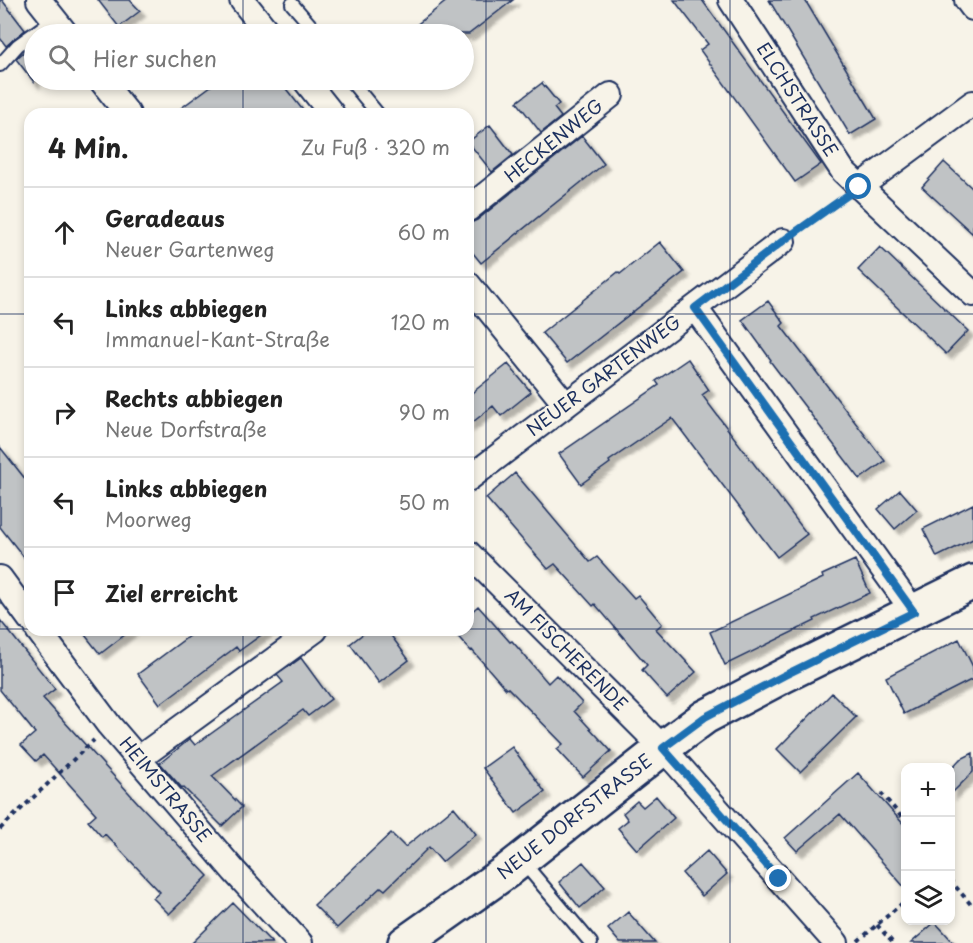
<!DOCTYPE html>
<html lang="de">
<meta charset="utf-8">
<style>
body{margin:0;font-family:"Playpen Sans",sans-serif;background:#f6f6f6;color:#222}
.controls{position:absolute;right:18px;bottom:18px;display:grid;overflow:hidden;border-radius:12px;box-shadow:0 3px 9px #0003}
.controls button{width:54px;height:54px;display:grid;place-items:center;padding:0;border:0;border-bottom:2px solid #e0e0e0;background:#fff;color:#222;font:30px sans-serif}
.stop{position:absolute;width:18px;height:18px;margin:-14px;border:4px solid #1f6fb2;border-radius:50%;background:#fff}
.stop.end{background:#1f6fb2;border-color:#fff;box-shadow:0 2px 6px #0008}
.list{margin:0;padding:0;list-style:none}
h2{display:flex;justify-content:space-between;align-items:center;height:78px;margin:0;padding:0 24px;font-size:26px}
h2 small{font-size:20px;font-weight:400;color:#767676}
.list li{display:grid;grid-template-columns:39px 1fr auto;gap:18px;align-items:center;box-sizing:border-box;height:90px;padding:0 24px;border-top:2px solid #e0e0e0}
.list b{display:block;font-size:22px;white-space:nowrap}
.list p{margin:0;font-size:20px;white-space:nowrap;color:#767676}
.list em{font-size:20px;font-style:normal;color:#767676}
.icon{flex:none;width:33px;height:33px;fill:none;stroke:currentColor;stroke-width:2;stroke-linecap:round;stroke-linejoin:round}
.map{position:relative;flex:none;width:973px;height:943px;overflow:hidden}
.search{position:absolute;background:#fff;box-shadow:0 3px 9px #0003;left:24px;top:24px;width:450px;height:66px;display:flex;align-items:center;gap:15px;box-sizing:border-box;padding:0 21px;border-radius:33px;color:#767676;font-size:22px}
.panel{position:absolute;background:#fff;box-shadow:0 3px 9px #0003;left:24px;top:108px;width:450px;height:528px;border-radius:18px}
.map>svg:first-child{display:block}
.building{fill:#c0c3c5;stroke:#1b2f5e;stroke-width:1.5;filter:url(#shadow)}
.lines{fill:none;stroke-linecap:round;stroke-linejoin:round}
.lane-casing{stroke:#1b2f5e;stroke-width:16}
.street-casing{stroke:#1b2f5e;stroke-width:28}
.secondary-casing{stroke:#1b2f5e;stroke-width:38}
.path{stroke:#1b2f5e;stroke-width:4;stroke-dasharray:4.5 4.5;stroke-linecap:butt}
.lane{stroke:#f7f3e8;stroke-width:12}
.street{stroke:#f7f3e8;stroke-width:24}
.secondary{stroke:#f7f3e8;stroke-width:33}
.route{stroke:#1f6fb2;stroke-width:8}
.grid{fill:none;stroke:#1b2f5e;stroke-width:1.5;stroke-opacity:0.55}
.labels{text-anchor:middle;stroke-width:4.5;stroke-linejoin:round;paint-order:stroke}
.street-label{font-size:18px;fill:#1b2f5e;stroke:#f7f3e8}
</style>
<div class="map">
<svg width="973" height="943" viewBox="0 0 973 943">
<defs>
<filter id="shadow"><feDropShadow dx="5.5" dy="5.5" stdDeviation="1.5" flood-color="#0004"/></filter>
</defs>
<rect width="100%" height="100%" fill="#f7f3e8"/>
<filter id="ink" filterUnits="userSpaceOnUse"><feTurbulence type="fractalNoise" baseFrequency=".0167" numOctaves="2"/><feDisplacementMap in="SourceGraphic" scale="12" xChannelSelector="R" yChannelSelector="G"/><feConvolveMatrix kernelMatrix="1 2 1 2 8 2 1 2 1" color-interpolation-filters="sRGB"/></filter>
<g filter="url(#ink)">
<path class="building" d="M0 0H2L25 30 6 46 0 38Z
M98 0H130L140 11 119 27Z
M448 0H513L469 34H405Z
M674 0H702L821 164 795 182 700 50 708 44Z
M769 0H805L876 119 850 135Z
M34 43V82L16 59Z
M219 80H279L306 114H173Z
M542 83 559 104 554 108 561 117 541 133 517 102Z
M490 125 513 155 492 172 468 142Z
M582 136 604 164 481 263 468 247V224L477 220Z
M944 162 973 189V234L922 187Z
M660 242 684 272 567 363 542 333 618 272 620 274Z
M880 247 968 331 946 354 858 270Z
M768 301 784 323 781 326 885 461 860 479 770 361 771 360 742 320Z
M688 359 709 390 702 395 807 534 777 557 672 418 609 461 610 463 581 484 559 454 659 385 656 381Z
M508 364 531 392 501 416 493 406 468 426V396Z
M0 447 30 485V565L0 527Z
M515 473 590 562 597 557 634 598 638 595 662 624 656 629 696 672 667 698 642 670 647 665 595 604 593 606 555 564 548 569 486 498Z
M900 490 917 510 895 529 878 509Z
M973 504V539L937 557 923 529Z
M855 560 870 593 814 619 815 621 725 665 710 632 823 578 822 575Z
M478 606 510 642 512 641 548 683 556 675 582 703 574 711 611 751 583 777 557 749 563 744 508 688 506 689 472 650 471 651 452 630H468V615Z
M0 620 55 689 43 698 139 804 208 876 169 914 153 898 160 892 105 834 102 837 88 821 96 814 43 755 36 761 21 745 35 733 0 690Z
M81 630H131L100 654Z
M197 630H268L239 651 236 647 160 704 138 674Z
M368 630H387L409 660 379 683 350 644Z
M959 639 973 667V679L904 714 886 677Z
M301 658 331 699 308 716 303 710 212 776 242 807 222 826 183 787 182 788 160 763 190 739 195 745 283 682 277 675Z
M832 693 856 717 800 772 777 749Z
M512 747 545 792 516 813 483 768Z
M973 753V772L951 794V769L959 760Z
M858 773 906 827V889L840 814 797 851 785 838Z
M656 796 674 818 637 850 618 828 628 820 623 813 637 801 643 807Z
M454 807 476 834 442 862 429 847 385 890 381 887 337 928 314 905 391 833 405 847Z
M707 851 727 874 702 896 682 873Z
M583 862 605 887 580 908 559 882Z
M233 903 272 943H192Z
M628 912 655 943H620L608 929Z
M935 922 954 943H911Z"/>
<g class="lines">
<g class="lane-casing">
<path id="lane" d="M292 4 318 34
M0 65 18 45 54 19
M350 80 378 114
M522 861 591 943"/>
</g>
<g class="street-casing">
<path id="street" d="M39 0 66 34
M242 0 269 34
M731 0 843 171 973 294
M967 0 973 8
M101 80 128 114
M305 80 332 114
M859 187 973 103
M468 209 611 95
M468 284 566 405
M695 308 914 612
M468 479 783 241
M468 553 663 748 836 943
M0 578 30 619
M38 630 109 725 234 871 300 943
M138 759 315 630"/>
</g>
<g class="secondary-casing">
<path id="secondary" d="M405 943 507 871 663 748 705 717 785 675 973 582"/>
</g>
<path class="path" d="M801 228 841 199
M881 793 906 822
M0 829 94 740
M950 880 973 907
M877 925 893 943
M858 941 906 900"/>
<use href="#lane" class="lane"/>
<use href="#street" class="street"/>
<use href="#secondary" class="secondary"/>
</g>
</g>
<g class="lines" filter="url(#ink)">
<path class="route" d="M779 879 663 748 705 717 785 675 914 612 695 308 783 241 859 187"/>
</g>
<path class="grid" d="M243 0V34M486 0V943M730 0V943M243 80V114M0 314H30M468 314H973M0 629H30M468 629H973M243 630V943"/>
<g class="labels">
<g class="street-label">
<text transform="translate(797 100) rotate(57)" y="6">ELCHSTRASSE</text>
<text transform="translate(554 141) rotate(-39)" y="6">HECKENWEG</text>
<text transform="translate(604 376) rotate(-37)" y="6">NEUER GARTENWEG</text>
<text transform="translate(566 650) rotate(45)" y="6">AM FISCHERENDE</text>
<text transform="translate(165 790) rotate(50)" y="6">HEIMSTRASSE</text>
<text transform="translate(575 817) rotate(-38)" y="6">NEUE DORFSTRASSE</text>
</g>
</g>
</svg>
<div class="controls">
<button>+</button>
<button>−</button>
<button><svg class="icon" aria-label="layers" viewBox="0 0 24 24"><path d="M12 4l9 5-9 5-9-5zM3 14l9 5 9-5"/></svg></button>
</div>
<div class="stop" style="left:859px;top:187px"></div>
<div class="stop end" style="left:779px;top:879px"></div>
<div class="search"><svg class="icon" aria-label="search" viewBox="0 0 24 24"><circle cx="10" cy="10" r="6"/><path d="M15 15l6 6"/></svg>Hier suchen</div>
<section class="panel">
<h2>4 Min.<small>Zu Fuß · 320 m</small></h2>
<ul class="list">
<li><svg class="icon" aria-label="ahead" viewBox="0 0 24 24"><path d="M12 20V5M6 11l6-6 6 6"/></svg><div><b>Geradeaus</b><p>Neuer Gartenweg</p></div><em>60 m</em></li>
<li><svg class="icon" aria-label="left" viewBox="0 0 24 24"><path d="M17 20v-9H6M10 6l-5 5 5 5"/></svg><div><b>Links abbiegen</b><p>Immanuel-Kant-Straße</p></div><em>120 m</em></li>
<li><svg class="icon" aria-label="right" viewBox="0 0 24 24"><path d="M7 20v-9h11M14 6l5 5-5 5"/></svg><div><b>Rechts abbiegen</b><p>Neue Dorfstraße</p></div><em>90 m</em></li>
<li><svg class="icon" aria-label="left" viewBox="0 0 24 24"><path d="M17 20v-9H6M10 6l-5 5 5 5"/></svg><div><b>Links abbiegen</b><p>Moorweg</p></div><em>50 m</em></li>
<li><svg class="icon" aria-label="arrive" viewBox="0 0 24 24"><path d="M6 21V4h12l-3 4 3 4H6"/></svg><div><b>Ziel erreicht</b></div></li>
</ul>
</section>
</div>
